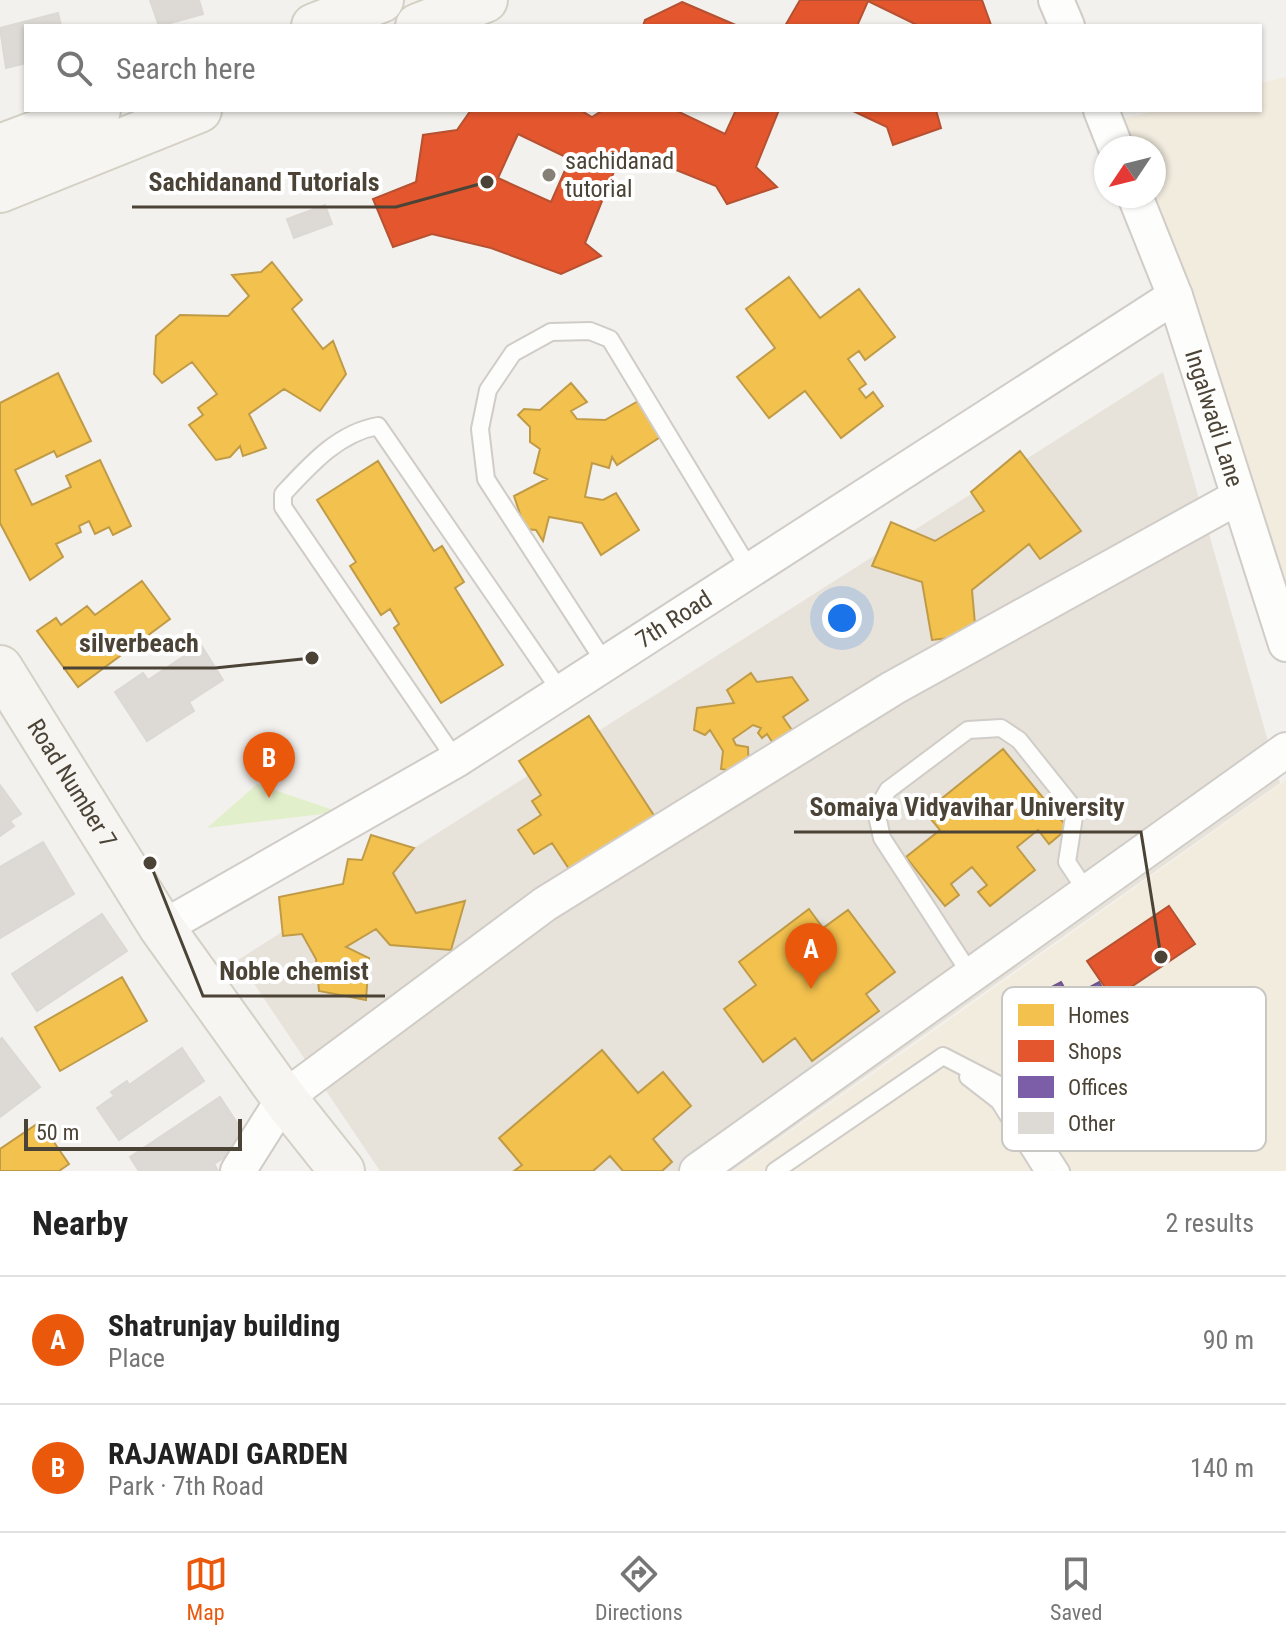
<!DOCTYPE html>
<meta charset="utf-8">
<style>
body{margin:0;font-family:"Roboto Condensed",sans-serif;background:#f6f6f6;color:#222}
.compass{position:absolute;left:1094px;top:136px;width:72px;height:72px;border-radius:50%;background:#fff;box-shadow:0 2px 6px #0004;rotate:235deg}
.scale{position:absolute;left:24px;bottom:20px;width:218px;box-sizing:border-box;padding-left:8px;border:4px solid #4c4337;border-top:0;font-size:22px;line-height:28px;white-space:nowrap;color:#4c4337;-webkit-text-stroke:6px #fff;paint-order:stroke}
.you{position:absolute;left:842px;top:618px;width:28px;height:28px;margin:-20px;border:6px solid #fff;border-radius:50%;background:#1a73e8;box-shadow:0 0 0 12px #1a73e833}
.badge{display:grid;place-items:center;width:52px;height:52px;border-radius:50%;background:#ea580c;color:#fff;font-size:26px;font-weight:700}
.pin{position:absolute;translate:-50% -66px;filter:drop-shadow(0 2px 4px #0008)}
.pin::after{content:'';position:absolute;top:42px;width:28px;height:24px;background:inherit;clip-path:polygon(0 0,100% 0,50% 100%)}
.list{margin:0;padding:0;list-style:none}
h2{display:flex;justify-content:space-between;align-items:center;height:104px;margin:0;padding:0 32px;font-size:34px}
h2 small{font-size:26px;font-weight:400;color:#767676}
.list li{display:grid;grid-template-columns:52px 1fr auto;gap:24px;align-items:center;box-sizing:border-box;height:128px;padding:0 32px;border-top:2px solid #e0e0e0}
.list b{display:block;font-size:30px;white-space:nowrap}
.list p{margin:0;font-size:26px;white-space:nowrap;color:#767676}
.list em{font-size:26px;font-style:normal;color:#767676}
.icon{flex:none;width:44px;height:44px;fill:none;stroke:currentColor;stroke-width:2;stroke-linecap:round;stroke-linejoin:round}
.map{position:relative;flex:none;width:1286px;height:1171px;overflow:hidden}
.search{position:absolute;background:#fff;box-shadow:0 2px 6px #0004;left:24px;right:24px;top:24px;height:88px;display:flex;align-items:center;gap:20px;box-sizing:border-box;padding:0 28px;border-radius:0px;color:#767676;font-size:30px}
.sheet{height:360px;background:#fff}
nav{display:flex;justify-content:space-around;align-items:center;box-sizing:border-box;height:112px;border-top:2px solid #e0e0e0;background:#fff;font-size:22px;color:#767676}
nav a{display:grid;justify-items:center;gap:4px}
nav .on{color:#ea580c}
.map>svg:first-child{display:block}
.residential{fill:#e8e3da}
.education{fill:#f2ecdf}
.green{fill:#e2efcb}
.homes{fill:#f2c14e;stroke:#c09b47;stroke-width:2}
.shops{fill:#e4572e;stroke:#b65131;stroke-width:2;fill-rule:evenodd}
.offices{fill:#7b5ea7;stroke:#6d5685;stroke-width:2}
.building{fill:#dddad5;stroke:#dcd8d3;stroke-width:2}
.lines{fill:none;stroke-linecap:round;stroke-linejoin:round}
.lane-casing{stroke:#d0ccc7;stroke-width:20}
.street-casing{stroke:#d0ccc7;stroke-width:38}
.secondary-casing{stroke:#d5d0c5;stroke-width:48}
.lane{stroke:#fdfdfc;stroke-width:16}
.street{stroke:#fdfdfc;stroke-width:34}
.secondary{stroke:#f7f5f1;stroke-width:44}
.poi-dot{fill:#868077;stroke:#fff;stroke-width:3}
.labels{text-anchor:middle;stroke-width:8;stroke-linejoin:round;paint-order:stroke}
.poi-label{font-size:24px;fill:#4c4337;stroke:#fff;text-anchor:start}
.street-label{font-size:24px;fill:#4c4337;stroke:#fff}
.key{fill:#fff;stroke:#c9c7c3;stroke-width:2}
.key-label{font-size:22px;fill:#4c4337}
.leader{fill:none;stroke:#4c4337;stroke-width:3}
.callout-dot{fill:#4c4337;stroke:#fff;stroke-width:3}
.callout-label{font-size:26px;text-anchor:middle;font-weight:bold;fill:#4c4337;stroke:#fff;stroke-width:8;stroke-linejoin:round;paint-order:stroke}
</style>
<div class="map">
<svg width="1286" height="1171" viewBox="0 0 1286 1171">
<rect width="100%" height="100%" fill="#f3f1ed"/>
<path class="residential" d="M1163 372 1280 783 732 1171H380L238 960Z"/>
<path class="education" d="M1286 77V631L1139 196H1154V148H1120L1110 122 1158 110H1260V83Z
M1286 780V1171H734L925 1037Z"/>
<path class="green" d="M257 784 339 812 207 828Z"/>
<path class="homes" d="M272 262 302 300 292 309 323 349 333 341 346 374 320 411 284 389 249 414 266 448 243 456 240 446 230 457 216 460 189 425 203 415 198 408 217 394 192 362 162 383 154 374 156 336 180 315 228 316 249 296 232 275 261 272Z
M789 277 820 318 859 289 895 337 865 360 859 351 848 359 866 384 859 389 866 398 873 392 883 406 841 438 805 391 769 418 737 377 775 348 746 309Z
M58 373 91 441 57 457 54 451 15 470 32 505 71 487 66 476 100 460 131 526 113 535 109 527 95 534 89 521 79 526 81 532 56 544 63 557 30 580 0 523V403Z
M571 383 587 402 571 411 577 419 605 420 640 400 665 434 617 465 612 457 609 468 592 463 585 497 603 500 616 493 639 530 601 555 582 523 549 517 543 541 536 530 525 529 514 496 547 479 534 473 540 449 530 442V427L518 415 524 409 540 410Z
M1020 451 1081 531 1040 559 1029 544 972 590 976 635 932 640 922 582 872 566 891 522 935 541 984 511 971 492Z
M378 461 434 551 442 546 464 582 455 588 503 665 441 703 394 628 399 624 390 609 381 615 350 566 356 562 317 500Z
M142 581 170 619 78 687 37 631 56 618 61 625 87 606 95 615Z
M751 673 757 682 792 677 808 700 783 717 796 736 776 748 767 734 762 738 758 733 761 728 753 725 733 739 736 745 748 747 749 774 721 769 723 751 710 730 705 735 694 730 697 708 734 703 727 690Z
M589 716 655 817 571 872 552 843 534 854 518 830 541 815 532 801 541 795 519 761Z
M1003 749 1068 828 1049 844 1038 830 1017 847 1035 870 990 906 978 892 987 885 972 867 951 884 959 895 945 906 906 857 940 830 925 812Z
M371 835 414 848 393 873 416 913 465 901 451 950 390 945 376 929 346 947 369 958 366 1000 319 991 316 959 302 934 283 936 279 897 343 884 348 859 362 860Z
M809 909 823 928 848 910 895 972 866 994 879 1011 812 1061 795 1038 763 1062 724 1009 756 985 739 962Z
M122 977 147 1021 60 1071 35 1027Z
M602 1050 638 1093 663 1072 691 1106 653 1139 672 1162 662 1171H623L610 1156 593 1171H514L522 1165 499 1138Z
M40 1122 69 1164 59 1171H0V1149Z"/>
<path class="shops" d="M800 0H982L991 25 919 26 868 1 857 26H785Z
M682 2 738 26H643L645 20Z
M471 110H580L592 117 603 110H675L725 134 736 110H779L756 167 777 187 727 204 716 186 629 151 615 169 585 243 601 256 561 274 491 248 432 234 393 247 373 199 416 182 423 135 457 130ZM518 134 570 159 551 202 498 178Z
M851 110H936L941 128 893 145 887 127Z
M1169 906 1195 944 1113 999 1087 961Z"/>
<path class="offices" d="M1061 982 1070 998 1099 982 1125 1028 1113 1035 1119 1047 1108 1053 1129 1090 1101 1106 1050 1014 1045 1017 1033 997Z"/>
<path class="building" d="M150 0H199L203 14 159 26Z
M58 13 61 26H26V63L6 68 0 28Z
M325 205 332 224 294 238 287 219Z
M201 645 223 680 189 702 194 711 147 741 115 692 143 673 148 680Z
M0 785 21 814 10 821 14 826 0 836Z
M43 842 74 894 0 938V867Z
M102 914 127 951 37 1011 12 974Z
M2 1038 40 1087 0 1117V1040Z
M182 1048 204 1081 119 1140 97 1108 114 1096 111 1092 127 1081 129 1085Z
M220 1097 249 1141 214 1164 218 1171H139L130 1157Z"/>
<g class="lines">
<g class="lane-casing">
<path id="lane" d="M605 663 486 479 480 429 488 390 513 353 551 332 590 331 610 339 750 570
M456 760 283 507V494C310 465 338 433 378 426L561 692
M971 975 882 838 876 811 888 790 968 730 1001 728 1019 740 1075 810 1067 862 1087 892
M943 1056 1009 1090 1061 1171
M968 1077 999 1101 1043 1171
M775 1171 943 1056"/>
</g>
<g class="street-casing">
<g id="street">
<path d="M1056 0 1067 26"/>
<path d="M1101 110 1116 148"/>
<path id="s1" d="M1135 196 1175 296 1286 644"/>
<path id="s2" d="M162 928 456 760 1175 296"/>
<path d="M238 1171 284 1098 545 904 893 688 1238 497"/>
<path d="M697 1171 1286 750"/>
</g>
</g>
<g class="secondary-casing">
<g id="secondary">
<path d="M314 26 381 0"/>
<path d="M418 26 485 0"/>
<path d="M0 147 98 110"/>
<path d="M0 190 199 110"/>
<path id="s3" d="M0 668 162 928 284 1098 342 1171"/>
</g>
</g>
<use href="#lane" class="lane"/>
<use href="#street" class="street"/>
<use href="#secondary" class="secondary"/>
</g>
<circle class="poi-dot" cx="549" cy="175" r="8"/>
<g class="labels">
<g class="poi-label">
<text x="565" y="169">sachidanad<tspan x="565" dy="28">tutorial</tspan></text>
</g>
<g class="street-label">
<text dy="8" stroke="none"><textPath href="#s1" startOffset="236">Ingalwadi Lane</textPath></text>
<text dy="8" stroke="none"><textPath href="#s2" startOffset="598">7th Road</textPath></text>
<text dy="8" stroke="none"><textPath href="#s3" startOffset="136">Road Number 7</textPath></text>
</g>
</g>
<rect x="1002" y="987" width="264" height="164" rx="12" class="key"/>
<rect x="1018" y="1004" width="36" height="22" fill="#f2c14e"/>
<rect x="1018" y="1040" width="36" height="22" fill="#e4572e"/>
<rect x="1018" y="1076" width="36" height="22" fill="#7b5ea7"/>
<rect x="1018" y="1112" width="36" height="22" fill="#dddad5"/>
<g class="key-label">
<text x="1068" y="1023">Homes</text>
<text x="1068" y="1059">Shops</text>
<text x="1068" y="1095">Offices</text>
<text x="1068" y="1131">Other</text>
</g>
<path class="leader" d="M487 182L396 207H132M312 658L215 668H63M1161 957L1141 832H794M150 863L203 996H385"/>
<g class="callout-dot">
<circle cx="487" cy="182" r="8"/>
<circle cx="312" cy="658" r="8"/>
<circle cx="1161" cy="957" r="8"/>
<circle cx="150" cy="863" r="8"/>
</g>
<g class="callout-label">
<text x="264" y="191">Sachidanand Tutorials</text>
<text x="139" y="652">silverbeach</text>
<text x="967" y="816">Somaiya Vidyavihar University</text>
<text x="294" y="980">Noble chemist</text>
</g>
</svg>
<svg class="compass" viewBox="-18 -18 36 36"><path d="M0-13l5 13h-10z" fill="#e53935"/><path d="M0 13l5-13h-10z" fill="#767676"/></svg>
<div class="scale">50 m</div>
<div class="you"></div>
<div class="pin badge" style="left:811px;top:989px">A</div>
<div class="pin badge" style="left:269px;top:798px">B</div>
<div class="search"><svg class="icon" aria-label="search" viewBox="0 0 24 24"><circle cx="10" cy="10" r="6"/><path d="M15 15l6 6"/></svg>Search here</div>
</div>
<section class="sheet">
<h2>Nearby<small>2 results</small></h2>
<ul class="list">
<li><span class="badge">A</span><div><b>Shatrunjay building</b><p>Place</p></div><em>90 m</em></li>
<li><span class="badge">B</span><div><b>RAJAWADI GARDEN</b><p>Park · 7th Road</p></div><em>140 m</em></li>
</ul>
</section>
<nav>
<a class="on"><svg class="icon" aria-label="map" viewBox="0 0 24 24"><path d="M3 6l6-2 6 2 6-2v14l-6 2-6-2-6 2zM9 4v14M15 6v14"/></svg>Map</a>
<a><svg class="icon" aria-label="directions" viewBox="0 0 24 24"><path d="M12 3l9 9-9 9-9-9zM9 14v-3h6M13 9l2 2-2 2"/></svg>Directions</a>
<a><svg class="icon" aria-label="saved" viewBox="0 0 24 24"><path d="M7 4h10v16l-5-4-5 4z"/></svg>Saved</a>
</nav>
